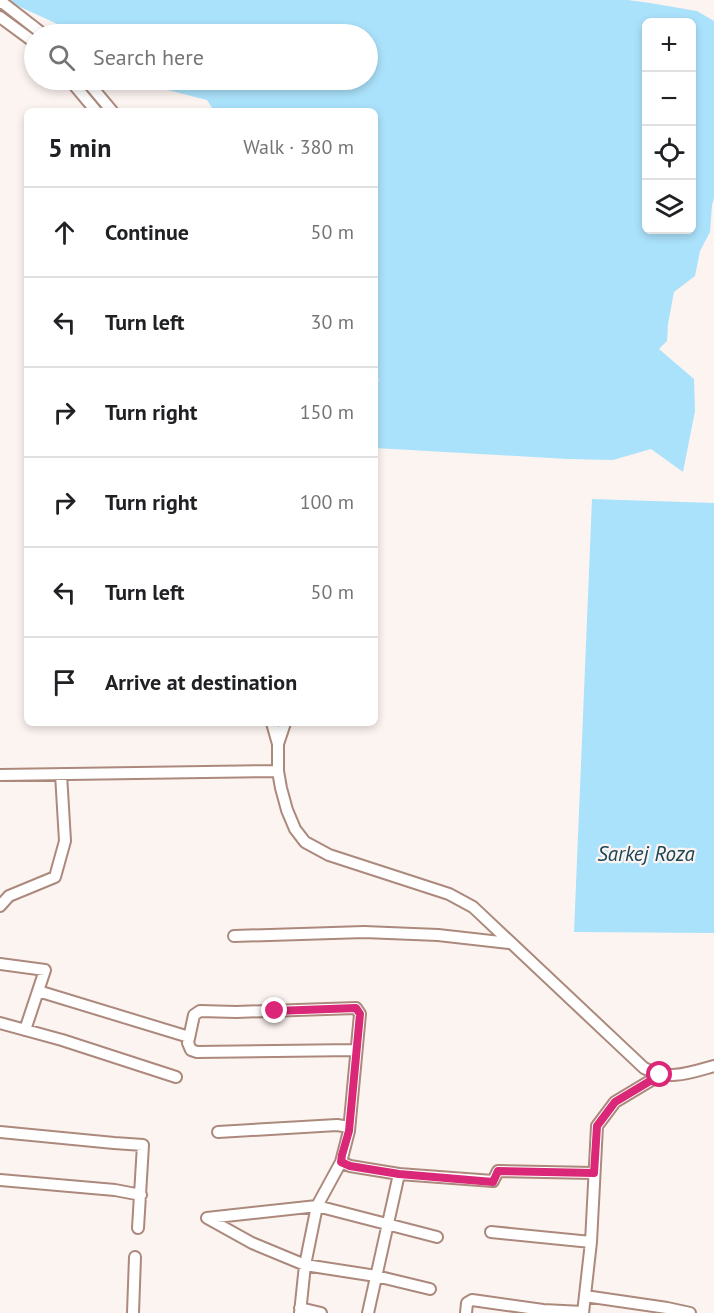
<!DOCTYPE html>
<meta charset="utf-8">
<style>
body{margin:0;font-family:"PT Sans",sans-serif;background:#f6f6f6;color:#202124}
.controls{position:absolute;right:18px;top:18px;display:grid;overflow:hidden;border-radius:9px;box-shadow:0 3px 9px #0003}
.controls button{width:54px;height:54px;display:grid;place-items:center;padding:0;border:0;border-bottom:2px solid #e0e0e0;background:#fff;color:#202124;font:30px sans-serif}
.stop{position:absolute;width:18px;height:18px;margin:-14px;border:4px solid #db2777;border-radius:50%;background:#fff}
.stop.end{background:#db2777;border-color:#fff;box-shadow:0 2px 6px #0008}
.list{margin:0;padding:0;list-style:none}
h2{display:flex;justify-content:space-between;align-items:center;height:78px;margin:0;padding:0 24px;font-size:26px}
h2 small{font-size:20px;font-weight:400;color:#757577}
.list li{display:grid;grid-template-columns:39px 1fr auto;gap:18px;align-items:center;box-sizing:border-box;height:90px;padding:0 24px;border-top:2px solid #e0e0e0}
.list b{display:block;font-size:22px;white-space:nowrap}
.list em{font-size:20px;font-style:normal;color:#757577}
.icon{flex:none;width:33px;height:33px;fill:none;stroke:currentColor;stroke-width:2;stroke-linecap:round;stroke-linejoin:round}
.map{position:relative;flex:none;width:714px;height:1313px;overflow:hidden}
.search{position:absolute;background:#fff;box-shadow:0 3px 9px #0003;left:24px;top:24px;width:354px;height:66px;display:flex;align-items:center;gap:15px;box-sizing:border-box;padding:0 21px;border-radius:33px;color:#757577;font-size:22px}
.panel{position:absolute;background:#fff;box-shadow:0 3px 9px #0003;left:24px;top:108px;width:354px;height:618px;border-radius:9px}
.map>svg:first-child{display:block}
.water{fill:#abe2fb;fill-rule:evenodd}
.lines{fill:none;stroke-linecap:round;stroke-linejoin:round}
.street-casing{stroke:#ac897c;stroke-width:14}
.street{stroke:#fff;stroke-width:10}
.route{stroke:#db2777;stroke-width:8}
.labels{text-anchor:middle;stroke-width:4.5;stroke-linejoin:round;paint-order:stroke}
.water-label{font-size:21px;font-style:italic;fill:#194658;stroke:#fcf4f1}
</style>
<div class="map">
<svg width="714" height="1313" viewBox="0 0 714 1313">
<rect width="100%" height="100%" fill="#fcf4f1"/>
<path class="water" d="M5 0H628L650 3 697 11 714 21V198L712 205 710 232 700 251 695 276 674 292 668 324 667 341 659 349 694 379 695 411 683 472 651 449 613 460 567 459 375 448V383L379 381 375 365V111H214L207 100 160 88 147 80H368V34H75L53 22ZM646 22H692V230H646Z
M592 499 714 503V933L574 932Z"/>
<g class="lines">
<g class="street-casing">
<path id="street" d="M0 3H3L43 34
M0 17 34 42
M70 80 96 111
M86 80 112 111
M272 723 278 744V771L281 788 287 810 295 829 305 842 329 855 449 894 473 907 644 1068C669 1081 689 1073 714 1066
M278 744 285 723
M0 775 278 771
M0 906 9 896 55 877 65 841 61 774
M234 936 364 932 438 935 509 943
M0 964 45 970 25 1030
M38 991 189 1037
M0 1023 62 1040 176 1077
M356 1050 197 1052 191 1050 188 1043 194 1015 200 1011 236 1012 356 1008 360 1014 349 1131 341 1162 350 1166 399 1174
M0 1132 114 1143 143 1145 138 1228
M218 1132 337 1125 349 1127
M0 1180 115 1190 141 1195
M491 1232 591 1242
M430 1289 376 1276 305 1265 252 1243 207 1218 317 1206 437 1237
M585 1296 667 1308 690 1313
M300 1308 321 1313
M133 1313 135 1257
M300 1313 305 1265 317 1206 341 1162
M368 1313 399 1174 493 1181 498 1171 593 1173
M466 1313 467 1303 472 1300 543 1310 583 1312
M583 1313 591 1242 597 1126 615 1102 660 1075"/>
</g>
<use href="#street" class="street"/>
</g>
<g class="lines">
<path class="route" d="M275 1011 356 1008 360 1014 349 1131 342 1155 341 1162 350 1166 399 1174 493 1182 498 1171 594 1173 597 1126 615 1102 660 1075"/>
</g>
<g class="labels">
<g class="water-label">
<text x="646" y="861">Sarkej Roza</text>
</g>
</g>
</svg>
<div class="controls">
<button>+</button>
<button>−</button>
<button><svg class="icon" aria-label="locate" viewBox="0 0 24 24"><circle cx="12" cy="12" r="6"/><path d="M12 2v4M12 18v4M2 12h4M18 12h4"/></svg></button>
<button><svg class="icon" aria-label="layers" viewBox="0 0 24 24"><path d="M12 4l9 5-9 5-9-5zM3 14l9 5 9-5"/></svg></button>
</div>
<div class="stop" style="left:660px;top:1075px"></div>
<div class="stop end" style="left:275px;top:1011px"></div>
<div class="search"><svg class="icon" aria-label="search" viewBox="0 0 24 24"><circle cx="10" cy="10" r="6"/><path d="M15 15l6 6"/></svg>Search here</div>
<section class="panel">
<h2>5 min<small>Walk · 380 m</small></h2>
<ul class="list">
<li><svg class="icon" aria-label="ahead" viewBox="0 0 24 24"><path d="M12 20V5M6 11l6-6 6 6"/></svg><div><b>Continue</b></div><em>50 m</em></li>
<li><svg class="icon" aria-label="left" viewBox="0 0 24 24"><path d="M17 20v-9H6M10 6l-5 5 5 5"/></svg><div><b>Turn left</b></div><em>30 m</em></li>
<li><svg class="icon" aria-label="right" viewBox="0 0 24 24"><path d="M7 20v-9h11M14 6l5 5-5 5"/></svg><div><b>Turn right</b></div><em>150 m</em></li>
<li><svg class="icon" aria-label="right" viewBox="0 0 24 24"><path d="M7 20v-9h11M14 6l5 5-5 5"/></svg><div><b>Turn right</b></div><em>100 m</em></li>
<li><svg class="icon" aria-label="left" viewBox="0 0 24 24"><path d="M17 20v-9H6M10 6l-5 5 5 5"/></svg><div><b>Turn left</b></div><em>50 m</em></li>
<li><svg class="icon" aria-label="arrive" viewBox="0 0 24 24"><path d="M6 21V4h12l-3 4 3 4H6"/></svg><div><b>Arrive at destination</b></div></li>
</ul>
</section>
</div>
